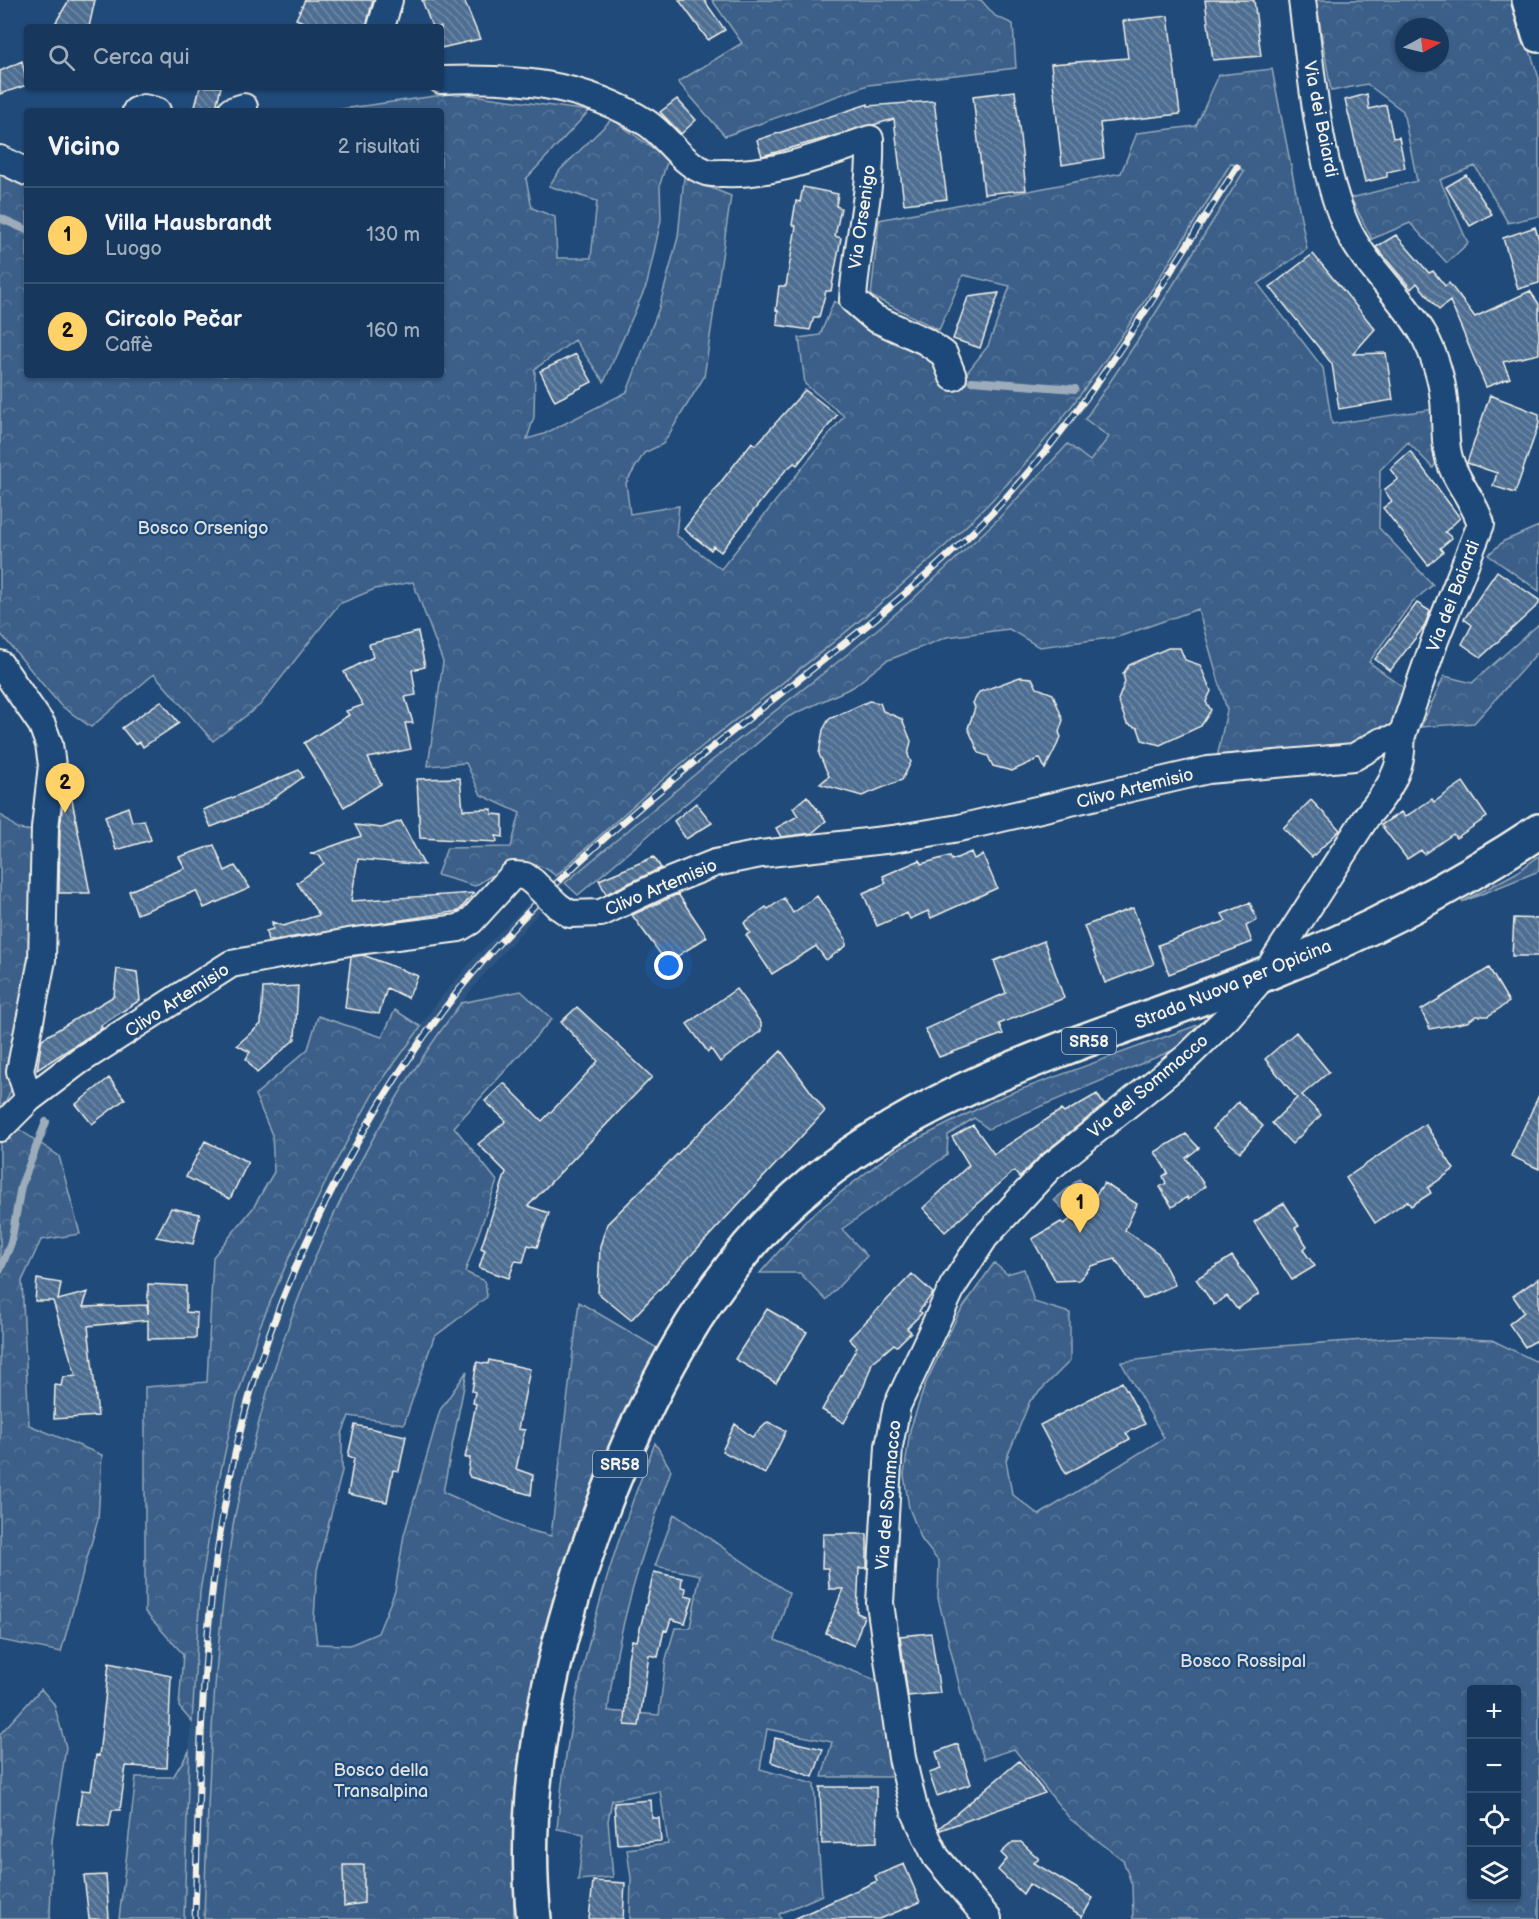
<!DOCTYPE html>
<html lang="it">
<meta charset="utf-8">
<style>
body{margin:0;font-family:"Balsamiq Sans",sans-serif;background:#203f62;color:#f1f3f6}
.controls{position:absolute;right:18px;bottom:18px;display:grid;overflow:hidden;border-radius:6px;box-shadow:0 2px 4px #0004}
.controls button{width:54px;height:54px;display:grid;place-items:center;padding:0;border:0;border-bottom:2px solid #365272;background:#17385c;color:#f1f3f6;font:30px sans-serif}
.compass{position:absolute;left:1395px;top:18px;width:54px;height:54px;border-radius:50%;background:#17385c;box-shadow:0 2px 4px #0004;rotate:83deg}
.you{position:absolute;left:669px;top:966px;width:21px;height:21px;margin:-15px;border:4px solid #fff;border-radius:50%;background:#1a73e8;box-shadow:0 0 0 9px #1a73e833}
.badge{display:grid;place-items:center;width:39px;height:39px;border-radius:50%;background:#ffd166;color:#111;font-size:20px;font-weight:700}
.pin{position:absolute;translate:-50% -50px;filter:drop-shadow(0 2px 3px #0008)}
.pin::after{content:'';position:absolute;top:32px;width:21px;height:18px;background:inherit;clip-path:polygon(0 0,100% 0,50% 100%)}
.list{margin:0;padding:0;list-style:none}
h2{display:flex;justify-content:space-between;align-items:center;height:78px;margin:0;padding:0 24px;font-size:26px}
h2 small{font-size:20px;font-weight:400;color:#9eacbb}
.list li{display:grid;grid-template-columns:39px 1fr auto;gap:18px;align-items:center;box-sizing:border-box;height:96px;padding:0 24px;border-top:2px solid #365272}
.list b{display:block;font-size:22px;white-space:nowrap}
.list p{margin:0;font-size:20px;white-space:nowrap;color:#9eacbb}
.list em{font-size:20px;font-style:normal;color:#9eacbb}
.icon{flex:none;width:33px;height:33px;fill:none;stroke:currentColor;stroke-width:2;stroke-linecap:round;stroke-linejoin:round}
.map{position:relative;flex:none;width:1539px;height:1919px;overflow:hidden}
.search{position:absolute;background:#17385c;box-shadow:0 2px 4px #0004;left:24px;top:24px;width:420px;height:66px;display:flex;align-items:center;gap:15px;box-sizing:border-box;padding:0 21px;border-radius:6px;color:#9eacbb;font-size:22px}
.panel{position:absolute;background:#17385c;box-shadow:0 2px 4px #0004;left:24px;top:108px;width:420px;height:270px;border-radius:6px}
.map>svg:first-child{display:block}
.built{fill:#2d5581}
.forest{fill:url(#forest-crowns);stroke:#97a8b8;stroke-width:1.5;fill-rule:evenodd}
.water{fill:#627e9d;stroke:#9cacbb;stroke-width:1.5}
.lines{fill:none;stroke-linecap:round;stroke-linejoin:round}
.stream{stroke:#9cacbb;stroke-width:8}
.building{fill:url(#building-back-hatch);stroke:#f4f1e8;stroke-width:1.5}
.minor-casing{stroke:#f4f1e8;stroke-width:30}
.primary-casing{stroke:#f4f1e8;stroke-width:38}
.minor{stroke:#1f4a7a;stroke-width:26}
.primary{stroke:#1f4a7a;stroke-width:33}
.rail-casing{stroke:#f4f1e8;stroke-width:7}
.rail{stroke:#1f4a7a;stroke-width:4.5;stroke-dasharray:14;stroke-linecap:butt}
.minor-bridge-casing{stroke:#f4f1e8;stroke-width:30;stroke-linecap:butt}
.minor-bridge{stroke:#1f4a7a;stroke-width:26}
.labels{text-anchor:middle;stroke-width:4.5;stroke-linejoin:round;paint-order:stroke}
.shield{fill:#1f4a7a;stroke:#b4bfc7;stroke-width:1.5}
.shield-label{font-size:16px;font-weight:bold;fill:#f4f1e8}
.street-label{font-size:18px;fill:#f4f1e8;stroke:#1f4a7a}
.park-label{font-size:18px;fill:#e1e2de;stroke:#1f4a7a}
</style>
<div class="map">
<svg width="1539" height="1919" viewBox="0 0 1539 1919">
<defs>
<pattern id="forest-crowns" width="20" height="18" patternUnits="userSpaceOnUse" patternTransform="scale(1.5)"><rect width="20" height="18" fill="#3a5f88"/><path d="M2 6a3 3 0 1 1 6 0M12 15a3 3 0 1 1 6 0" fill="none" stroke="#577699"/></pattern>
<pattern id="building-back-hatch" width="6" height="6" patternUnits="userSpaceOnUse" patternTransform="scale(1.5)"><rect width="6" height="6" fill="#4d6e92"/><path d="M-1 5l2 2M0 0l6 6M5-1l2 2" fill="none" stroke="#708aa6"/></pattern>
</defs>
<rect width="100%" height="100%" fill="#1f4a7a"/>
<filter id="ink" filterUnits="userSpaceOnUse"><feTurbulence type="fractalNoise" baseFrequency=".0167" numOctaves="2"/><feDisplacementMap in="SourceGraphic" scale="12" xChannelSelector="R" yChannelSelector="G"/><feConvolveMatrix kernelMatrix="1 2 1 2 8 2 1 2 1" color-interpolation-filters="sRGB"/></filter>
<g filter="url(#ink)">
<path class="built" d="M1231 163 1244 171 1150 322 1085 419 1110 437 1090 461 1068 444 997 520 913 599 849 653 705 766 565 883 480 979 436 1036 382 1124 343 1195 285 1332 261 1411 234 1523 206 1849 204 1919H184L189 1751 200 1592 236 1401 260 1326 288 1260 331 1171 375 1090 438 1001 475 957 556 876 703 746 924 566 993 499 1034 452 1170 260Z"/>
<path class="forest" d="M712 0H981L995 16 1013 24 1016 68 868 85 725 136 678 82 742 43Z
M1316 0H1513L1539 78V216L1508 223 1475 166 1440 180 1468 243 1447 263 1410 223 1372 239 1351 198 1417 181 1403 111 1367 84 1331 91ZM1404 27H1440V63H1404Z
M1272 69 1307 249 1258 284 1323 368 1332 424 1434 409 1440 456 1433 468 1408 442 1380 470 1379 528 1433 585 1412 602 1369 662 1403 687 1393 729 1349 750 1217 758 1227 710 1198 609 1118 637 1039 647 1009 629 947 637 886 661 853 687 788 717 578 895 565 883 705 766 849 653 913 599 997 520 1068 444 1090 461 1109 437 1085 419 1150 322 1244 171 1231 163C1159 279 1088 400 993 499 905 590 803 666 705 744 653 786 605 831 556 876 528 851 501 869 475 886L437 875 447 848 511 847 520 813 481 795 466 763 428 766 443 662 413 582 375 589 339 604 260 705 213 741 154 674 91 727 60 705 0 633V173L27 183V375H441V111H327L457 93 589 111 526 179 532 208 555 217 557 258H591L597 201 549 186 560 170 612 119 668 159 660 184 661 220 647 284 604 382 575 340 535 369 534 417 527 439 544 434 627 392 659 308 678 237 684 177 731 196 704 377 663 444 644 453 626 483 630 514 679 506 676 535 721 569 844 416 805 384 799 338 820 335 834 301 931 354 944 383 966 374 988 346 1010 286 963 275 939 330 871 296 879 220 1121 173 1137 133 1196 126 1219 75Z
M1539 526V591L1488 555 1504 541Z
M1539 624V651L1474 723 1421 727 1444 676 1472 683Z
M0 814 18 829 34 831 28 977 13 1061 11 1090 0 1113Z
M1539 856V871L1462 902 1516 873Z
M521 991 552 1019 454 1127 497 1181 465 1272 485 1281 487 1297 434 1337 404 1424 349 1416 342 1434V1471L317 1570 314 1619 317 1644 350 1645 378 1633 395 1591 404 1535 440 1410 467 1371 443 1492 525 1529 551 1536 579 1302 657 1348 595 1475 549 1618 526 1731 513 1848 514 1919H204C208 1788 213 1656 233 1526 237 1500 245 1475 252 1450 290 1289 361 1136 461 1003Z
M395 1010 421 1027 375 1090 331 1171 288 1260 260 1326 236 1401 215 1499 200 1592 192 1722 179 1707 183 1654 145 1612V1387L207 1382 213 1257 253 1208 274 1172 272 1135 255 1095 308 1049 318 1016 382 1037Z
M1217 1018 1192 1042 988 1129 974 1118 948 1135 947 1155 842 1229 867 1256 826 1300 800 1273H760L808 1218 894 1151 1003 1096Z
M17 1128 59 1156 80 1234 41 1240 22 1281 29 1425 102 1455 98 1519 61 1652 0 1640V1144Z
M994 1263 1007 1274 1024 1269 1034 1302 1070 1313V1361L1030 1401 1006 1460 1012 1494 1039 1515 1164 1438 1121 1362 1198 1352 1405 1337 1492 1340 1535 1361 1539 1359V1919H1133L1132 1885 1123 1860 1070 1819 1014 1749 984 1759 962 1697 938 1598 939 1562 922 1540 909 1508 904 1475 910 1430 925 1385 958 1315ZM1472 1690H1516V1896H1472Z
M655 1443 671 1470C644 1549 617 1627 608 1711L659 1715 666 1659 675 1628H690L700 1575 655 1566 674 1514 789 1593 775 1640 878 1681 892 1777H822L832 1742 767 1729 760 1769 814 1784 822 1895 779 1914 781 1919H630L631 1878 627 1849 668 1844 660 1791 612 1800 608 1821 613 1877 578 1880 584 1834 557 1829C569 1695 604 1568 655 1443Z
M41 1689 54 1704 66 1747 52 1841 50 1919H0V1734Z
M189 1751 184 1919H119L136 1777H173Z"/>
<path class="water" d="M1079 1179 1089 1192 1065 1211 1054 1200Z"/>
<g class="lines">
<path class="stream" d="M0 218 27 230
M972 381 1075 389
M0 1270 11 1243 21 1186 46 1122"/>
</g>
<path class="building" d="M69 0H95L89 27H53Z
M305 0H373L366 27H315L296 19Z
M422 0H464L480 39 441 48V27H432Z
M679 0H704L725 30 708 40Z
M1205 0H1254L1261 56 1213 60Z
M1168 16 1180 114 1100 123 1104 158 1062 165 1051 64 1128 58 1123 21Z
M22 61 27 85 0 94V71Z
M200 87H221L215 111H194Z
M1015 91 1026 190 984 194 973 96Z
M1367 94 1369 109 1386 105 1393 138 1399 137 1405 168 1387 172V177L1365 182 1345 100Z
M677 99 696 120 681 134 660 112Z
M934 101 947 199 904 204 894 119 762 156 757 140 868 104V106Z
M1466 175 1492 214 1470 226 1446 187Z
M803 187 838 194 836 206 841 208 835 236 841 238 831 291H826L819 317H814L810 330 777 325 778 311 776 310 779 286H786L796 226 792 225 796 201 800 202Z
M1535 227 1539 240V283L1518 289 1503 238Z
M1396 235 1429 273 1433 271 1445 286 1449 283 1475 317 1530 291 1539 304V354L1503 362 1510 378 1486 387 1450 301 1439 310 1417 283 1411 289 1376 247Z
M1313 254 1375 329 1353 354 1386 353 1393 400 1339 409 1332 364 1270 287Z
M999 293 980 348 953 339 968 297Z
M576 354 592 382 555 401 540 371Z
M805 390 837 415 797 465 794 463 784 472 721 552 713 546 711 550 684 529 752 442 756 445Z
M1490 395 1539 414V423L1515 493 1493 486 1497 473 1467 463Z
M1410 451 1460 518 1445 532 1452 538 1440 548 1443 552 1428 565 1383 508 1392 501 1384 490 1398 479 1390 469Z
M1497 571 1539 600V604L1481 657 1462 644 1472 625 1464 619Z
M1417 603 1430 611 1424 627 1390 671 1375 659Z
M418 632 425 667 412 670 416 695 405 697 413 723H405L411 749 368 758 381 784 344 807 304 743 349 715 346 711 363 705 344 672 373 657 369 644Z
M1168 648H1180L1185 660 1200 665 1211 691 1206 702 1211 710 1201 726 1160 745 1142 740 1138 728 1127 724 1118 700 1125 682 1123 674 1129 665Z
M1020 677 1032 678 1037 688 1053 694 1063 720 1059 732 1061 737 1045 769 1040 758 1012 771 993 766 988 756 979 753 968 728 975 708 973 703 979 692Z
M161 701 179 723 143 747 140 742 135 744 122 728Z
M869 701 880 703 883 711 902 719 911 741 908 755 911 762 902 780 862 796 820 784 829 776 819 754 823 730 829 719Z
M299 770 303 777 260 808 211 827 203 810Z
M66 774H67L90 893H59L60 829Z
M460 778 463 810 492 809V814L503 815V837L496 836 497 842 420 838 417 779Z
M1463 782 1487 817 1456 838 1453 834 1424 854 1421 850 1407 859 1381 825 1401 812 1405 817 1432 799 1434 802Z
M807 796 826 821 812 833 781 837 776 828 798 816 793 808Z
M1311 800 1340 830 1312 857 1283 828Z
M696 803 712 823 686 839 674 821Z
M128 807 132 822 144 820 151 840 116 850 105 816Z
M401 821 424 865 358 859 351 901 474 893 459 911 268 941 266 931 273 929 272 922 283 926 319 915 297 883 324 863 319 855 310 854 361 836 355 825 382 828Z
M214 845 225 871 235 866 250 888 204 908 196 891 137 914 129 891 185 868 179 857Z
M971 852 974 859 983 855 997 888 931 918 928 911 910 919 907 913 877 926 863 893 886 883 883 876 920 860 921 864 950 856 952 860Z
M654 857 661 868 606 894 599 880Z
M678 894 707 937 667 963 632 915Z
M817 896 846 939V946L826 960 816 946 772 974 746 935 750 933 744 923 766 907 768 909 784 898 793 913Z
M1250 903 1257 920 1246 926 1252 942 1169 974 1158 945 1226 921 1222 914Z
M1133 908 1154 964 1105 983 1084 926Z
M1514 918 1539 919V956H1512Z
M1044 941 1064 998 999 1024 1003 1034 939 1057 925 1029 1006 993 994 961Z
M363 955 418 976 408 998 387 988 379 1014 345 1008 351 957Z
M1489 968 1509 1002 1488 1016H1476L1467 1022 1430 1029 1421 1010Z
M117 969 137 972 140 1000 101 1025 102 1028 37 1070 42 1039 114 996Z
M298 986 295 1039 257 1073 246 1059 250 1052 237 1045 261 1024 263 988Z
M736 989 761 1023V1031L720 1062 711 1049 708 1052 687 1024Z
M577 1007 652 1077 528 1206 549 1213 537 1247 528 1245 523 1262 515 1261 509 1278 479 1268 485 1250 481 1248 506 1172 478 1144 506 1121 485 1101 504 1083 542 1121 572 1090 598 1061 561 1022Z
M1296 1032 1329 1072 1302 1095 1321 1115 1292 1144 1272 1123 1297 1098 1265 1059Z
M781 1051 825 1111 631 1320 598 1293 600 1246 607 1224Z
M109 1078 125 1099 92 1124 76 1104Z
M1097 1094 1104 1105 1040 1156 1021 1176 1019 1177 1014 1171 945 1232 923 1208 969 1165 952 1137 973 1125 994 1154 1061 1110 1064 1113Z
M1539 1095V1169L1511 1156Z
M1238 1102 1263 1126 1240 1152 1213 1129Z
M1425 1124 1454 1169 1428 1188 1431 1193 1411 1206 1407 1201 1375 1223 1346 1178Z
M1186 1134 1199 1148 1186 1158 1205 1186 1188 1200 1187 1197 1172 1207 1160 1187 1166 1183 1163 1176 1168 1173 1155 1152Z
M205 1141 248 1162 230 1199 186 1177Z
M1104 1183 1137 1204 1125 1230 1158 1253 1175 1285 1143 1299 1115 1259 1091 1266 1079 1280 1056 1281 1032 1239 1061 1222 1064 1224 1089 1205Z
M1284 1203 1299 1226 1295 1228 1307 1246 1303 1250 1315 1266 1292 1280 1254 1222Z
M171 1208 200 1214 193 1244 156 1237Z
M1232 1256 1259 1294 1237 1309 1227 1296 1214 1305 1196 1279Z
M912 1274 933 1293 919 1311 922 1313 907 1328 911 1332 897 1346 894 1344 872 1363 864 1386 844 1423 822 1410 857 1347 849 1339Z
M1539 1278V1339L1525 1347 1509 1324 1524 1312 1513 1296Z
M37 1279 61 1283 58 1300 88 1292 83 1307 147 1305 148 1314V1284L186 1286V1312L197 1313 196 1338 148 1339V1320L88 1326 98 1416 54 1419 55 1385 61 1386 63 1377 76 1376 53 1301H35Z
M767 1309 807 1332 776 1383 735 1359Z
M489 1360 530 1369 518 1429 525 1430 516 1469 533 1475 531 1495 470 1477 468 1473 470 1458H465L476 1404 473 1403 475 1392 472 1391 477 1362 488 1364Z
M1122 1382 1145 1424 1126 1433 1130 1439 1066 1474 1040 1425Z
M768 1422 786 1431 765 1474 722 1451 735 1424 752 1437Z
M355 1425 406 1436 399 1471 393 1470 387 1502 348 1494 354 1458 348 1456Z
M823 1534H867V1568H859L857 1613 864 1616 854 1646 826 1633 843 1589H829L828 1568H822Z
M654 1572 682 1578 681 1587 686 1588 685 1595 693 1597 685 1623 671 1619 667 1631 664 1630 658 1657 649 1655 639 1726 625 1725 628 1658 632 1640 637 1641Z
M931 1633 940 1693 908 1696 900 1636Z
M109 1663 171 1676 167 1768 126 1766 120 1810H112L109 1827 77 1824 82 1790 91 1791 96 1755 99 1756Z
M775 1738 823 1749 813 1777 771 1762Z
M958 1744 971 1784 937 1796 929 1773 941 1769 936 1752Z
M1019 1761 1045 1793 940 1830 939 1828Z
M820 1787H876L877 1842 822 1844Z
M651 1800 652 1818H659L661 1841 617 1844 614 1803Z
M1013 1842H1021L1039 1859 1034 1863 1093 1898 1082 1917 1029 1884 1023 1894 998 1870 1007 1859 1001 1853Z
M904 1864 920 1902 880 1919H794L877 1881 875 1876Z
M343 1865H364V1903L344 1906Z
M106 1875 109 1919H89L84 1876Z
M593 1881 625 1883 623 1919H589Z"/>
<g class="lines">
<g class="minor-casing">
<path id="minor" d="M381 27 389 0
M441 80C513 77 584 83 647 123 668 137 681 163 706 172 711 174 719 173 724 173 776 175 822 155 870 139 872 194 856 246 853 300L874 318 925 341 944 354 953 377
M136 111 144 108 157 111
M231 111 244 107
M0 159 27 172
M0 664 42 725 49 744 52 765 45 828 42 960 20 1071 29 1099
M558 906 570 914 601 913 660 885 715 863 761 854 893 839 959 828 1208 770 1354 757 1382 741 1401 738
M0 1128 29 1099 79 1061 231 964 349 942 459 928 471 921 513 875 525 876 533 882
M988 1919 936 1857 915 1812 902 1758 880 1603 889 1446 897 1406 953 1286 985 1237 1049 1168 1187 1057 1228 1017 1266 973 1367 816C1386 794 1404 769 1401 738L1435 640 1481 524C1474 499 1453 479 1448 454 1444 437 1446 418 1444 400 1442 379 1434 354 1424 335 1402 296 1366 268 1347 228 1318 164 1311 69 1302 0"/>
</g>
<g class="primary-casing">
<path id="primary" d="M1529 0 1539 35
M534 1919C519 1782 554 1640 601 1512 643 1401 707 1276 797 1196 928 1080 1105 1038 1265 974 1360 936 1453 888 1539 831"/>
</g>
<use href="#minor" class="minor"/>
<use href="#primary" class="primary"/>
<g class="rail-casing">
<path id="rail" d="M195 1919C201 1722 201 1527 268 1338 314 1207 393 1064 485 959 541 895 604 836 670 782 771 697 880 623 975 530 1082 424 1156 292 1237 167"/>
</g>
<use href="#rail" class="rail"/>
<g class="minor-bridge-casing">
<path id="minor-bridge" d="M533 882 558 906"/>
</g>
<use href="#minor-bridge" class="minor-bridge"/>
</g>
</g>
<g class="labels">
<g class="shield">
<rect x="1062" y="1028" width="54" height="26" rx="4.5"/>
<rect x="593" y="1451" width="54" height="26" rx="4.5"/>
</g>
<g class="shield-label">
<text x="1089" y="1047">SR58</text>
<text x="620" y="1470">SR58</text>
</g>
<g class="street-label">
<text transform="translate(1321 119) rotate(79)" y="6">Via dei Baiardi</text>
<text transform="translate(862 217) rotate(-82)" y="6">Via Orsenigo</text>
<text transform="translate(1453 596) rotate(-69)" y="6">Via dei Baiardi</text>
<text transform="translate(1135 788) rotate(-14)" y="6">Clivo Artemisio</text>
<text transform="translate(661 887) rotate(-23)" y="6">Clivo Artemisio</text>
<text transform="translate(1233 984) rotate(-22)" y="6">Strada Nuova per Opicina</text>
<text transform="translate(177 1000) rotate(-33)" y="6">Clivo Artemisio</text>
<text transform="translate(1148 1086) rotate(-40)" y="6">Via del Sommacco</text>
<text transform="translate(888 1495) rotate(-85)" y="6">Via del Sommacco</text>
</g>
<g class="park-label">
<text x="203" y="534">Bosco Orsenigo</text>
<text x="1243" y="1667">Bosco Rossipal</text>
<text x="381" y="1776">Bosco della<tspan x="381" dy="21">Transalpina</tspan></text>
</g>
</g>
</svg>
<div class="controls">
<button>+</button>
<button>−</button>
<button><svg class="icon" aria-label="locate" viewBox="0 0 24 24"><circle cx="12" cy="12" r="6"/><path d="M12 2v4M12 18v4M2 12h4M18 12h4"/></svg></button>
<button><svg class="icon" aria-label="layers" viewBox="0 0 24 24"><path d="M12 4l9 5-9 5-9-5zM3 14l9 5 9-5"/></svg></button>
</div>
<svg class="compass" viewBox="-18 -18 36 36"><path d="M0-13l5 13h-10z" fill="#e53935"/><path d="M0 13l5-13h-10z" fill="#9eacbb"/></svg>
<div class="you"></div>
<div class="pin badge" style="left:1080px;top:1233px">1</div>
<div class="pin badge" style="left:65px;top:813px">2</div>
<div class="search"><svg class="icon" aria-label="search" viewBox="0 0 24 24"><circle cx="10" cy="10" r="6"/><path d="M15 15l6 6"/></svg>Cerca qui</div>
<section class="panel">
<h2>Vicino<small>2 risultati</small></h2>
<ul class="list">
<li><span class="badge">1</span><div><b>Villa Hausbrandt</b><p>Luogo</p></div><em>130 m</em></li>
<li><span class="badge">2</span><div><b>Circolo Pečar</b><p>Caffè</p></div><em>160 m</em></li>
</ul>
</section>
</div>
